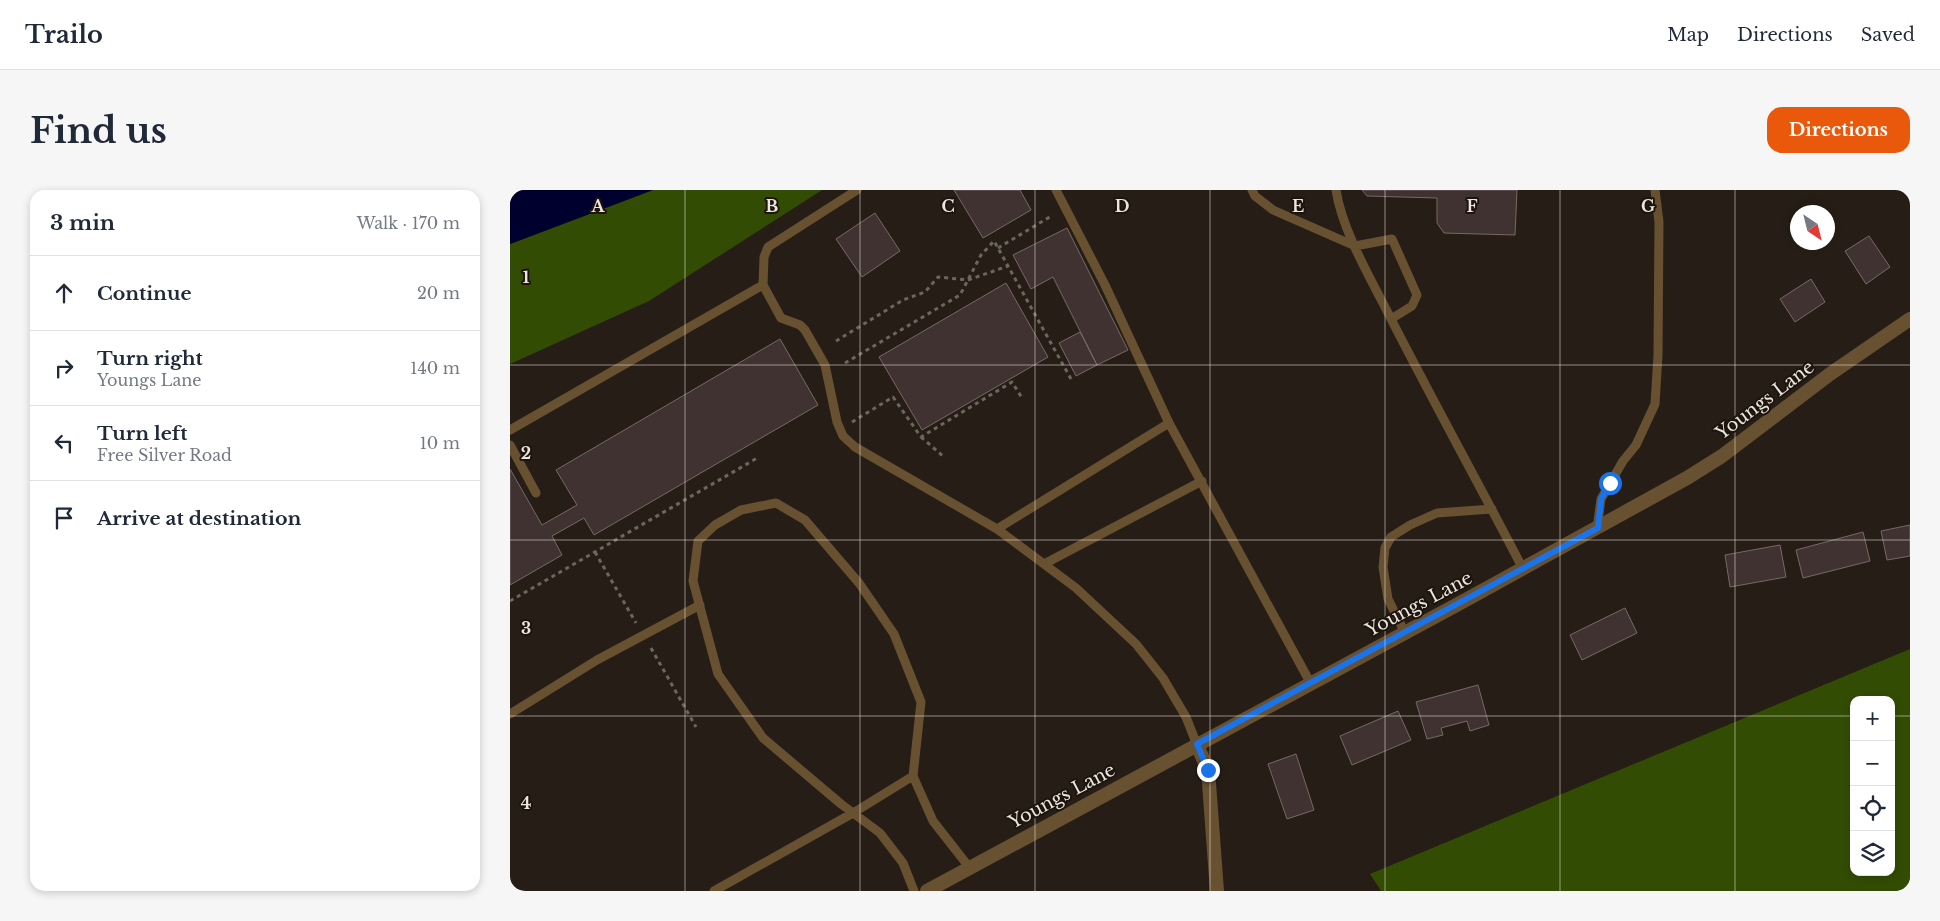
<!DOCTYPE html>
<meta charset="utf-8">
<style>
body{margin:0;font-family:"Libre Baskerville",serif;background:#f6f6f7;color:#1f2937}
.controls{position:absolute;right:15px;bottom:15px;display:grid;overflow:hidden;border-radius:10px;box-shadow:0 2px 8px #0003}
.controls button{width:45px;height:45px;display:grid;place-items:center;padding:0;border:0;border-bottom:1px solid #e0e1e3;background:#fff;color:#1f2937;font:25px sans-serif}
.compass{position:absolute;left:1280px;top:15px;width:45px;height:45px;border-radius:50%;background:#fff;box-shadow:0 2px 8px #0003;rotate:145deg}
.stop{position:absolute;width:15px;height:15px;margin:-11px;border:4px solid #1a73e8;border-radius:50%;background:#fff}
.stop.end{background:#1a73e8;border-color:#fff;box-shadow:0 1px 5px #0008}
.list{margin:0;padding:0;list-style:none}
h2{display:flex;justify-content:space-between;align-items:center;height:65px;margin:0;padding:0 20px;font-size:21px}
h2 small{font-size:16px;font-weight:400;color:#747a83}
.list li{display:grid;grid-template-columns:32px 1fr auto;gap:15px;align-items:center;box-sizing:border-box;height:75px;padding:0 20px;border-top:1px solid #e0e1e3}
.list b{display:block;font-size:19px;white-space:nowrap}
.list p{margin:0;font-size:16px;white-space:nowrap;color:#747a83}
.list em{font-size:16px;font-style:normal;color:#747a83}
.icon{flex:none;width:28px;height:28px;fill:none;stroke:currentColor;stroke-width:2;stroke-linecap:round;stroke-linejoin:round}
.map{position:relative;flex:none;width:1400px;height:701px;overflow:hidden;border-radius:15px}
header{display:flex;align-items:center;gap:30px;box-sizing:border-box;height:70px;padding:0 25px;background:#fff;border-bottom:1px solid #e0e1e3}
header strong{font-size:24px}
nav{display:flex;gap:28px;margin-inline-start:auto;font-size:18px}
.intro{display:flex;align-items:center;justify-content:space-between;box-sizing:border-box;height:120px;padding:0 30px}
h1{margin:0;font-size:35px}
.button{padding:12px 22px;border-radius:15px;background:#ea580c;color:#fff;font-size:18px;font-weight:700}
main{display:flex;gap:30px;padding:0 30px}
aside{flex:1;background:#fff;border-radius:15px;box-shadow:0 2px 8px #0003}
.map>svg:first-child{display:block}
.forest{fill:#324d03;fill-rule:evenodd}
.water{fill:#00002f}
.building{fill:#3f3230;stroke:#786966}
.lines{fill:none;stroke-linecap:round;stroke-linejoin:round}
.path{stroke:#6d665e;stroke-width:3;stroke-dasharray:4 4;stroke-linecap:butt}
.service{stroke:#685131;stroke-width:9}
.minor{stroke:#685131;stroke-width:14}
.route{stroke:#1a73e8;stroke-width:6}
.grid{fill:none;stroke:#ece6e0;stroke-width:1;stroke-opacity:0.55}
.labels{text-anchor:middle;stroke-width:4;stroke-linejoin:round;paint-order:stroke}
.street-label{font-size:18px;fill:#ece6e0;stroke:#1d150d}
.grid-label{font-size:16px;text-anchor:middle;font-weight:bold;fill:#ece6e0;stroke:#1d150d;stroke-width:4;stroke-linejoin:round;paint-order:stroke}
</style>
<header>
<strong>Trailo</strong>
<nav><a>Map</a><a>Directions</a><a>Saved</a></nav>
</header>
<div class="intro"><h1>Find us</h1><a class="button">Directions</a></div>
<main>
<aside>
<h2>3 min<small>Walk · 170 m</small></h2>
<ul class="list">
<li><svg class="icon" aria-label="ahead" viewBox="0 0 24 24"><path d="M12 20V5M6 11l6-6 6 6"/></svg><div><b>Continue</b></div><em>20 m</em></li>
<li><svg class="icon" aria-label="right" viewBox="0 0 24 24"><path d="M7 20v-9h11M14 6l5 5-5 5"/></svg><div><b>Turn right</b><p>Youngs Lane</p></div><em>140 m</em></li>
<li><svg class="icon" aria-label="left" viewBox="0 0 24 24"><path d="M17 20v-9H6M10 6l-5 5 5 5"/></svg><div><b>Turn left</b><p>Free Silver Road</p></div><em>10 m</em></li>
<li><svg class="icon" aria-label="arrive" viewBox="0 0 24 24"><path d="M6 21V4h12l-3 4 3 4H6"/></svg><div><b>Arrive at destination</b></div></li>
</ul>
</aside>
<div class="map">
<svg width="1400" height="701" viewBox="0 0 1400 701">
<rect width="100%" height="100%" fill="#261e16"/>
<path class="forest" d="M143 0H312L139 111 0 174V54Z
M1400 459V701H871L860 684ZM1344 510H1381V682H1344Z"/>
<path class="water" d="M0 0H143L0 54Z"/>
<path class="building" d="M444 0H510L521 20 473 48Z
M852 0H1007L1005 45 934 43 927 33V8L857 6Z
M365 23 390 61 352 87 326 49Z
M557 38 618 160 587 175 543 87 521 99 503 65Z
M1359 46 1380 77 1356 94 1335 61Z
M1301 89 1315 112 1285 132 1270 109Z
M496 93 538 167 412 240 369 167Z
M570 142 587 175 566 186 549 153Z
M270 149 308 215 84 345 74 328 42 346 52 365 0 395V279L32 335 67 315 46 280Z
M1400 335V366L1377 370 1371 341Z
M1353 342 1360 371 1293 388 1286 360Z
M1270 355 1276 387 1220 397 1215 365Z
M1115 418 1127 443 1072 470 1060 445Z
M968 495 979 535 960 541 957 531 931 538 933 545 917 549 906 512Z
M888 521 901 550 842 575 830 546Z
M786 564 804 620 777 629 758 574Z"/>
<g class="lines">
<path class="path" d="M488 58 543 25
M326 151 393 110 415 102 428 87 458 90 498 76
M335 173 450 105 471 65 484 51 561 189
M342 232 383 207 411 247 502 192 512 208
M411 247 434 267
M85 362 126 433
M0 411 249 267
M141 458 186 537"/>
<path class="service" d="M347 0 258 57 254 67 253 95 271 128 290 135 295 140 315 175 327 232 333 246 345 257 487 339 566 398 626 454 653 488 676 527 687 555
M546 0 595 95 659 233 801 494
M742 0 745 6 763 20 845 56 882 49 907 105 902 116 881 129
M826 0C832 39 858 84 876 119 920 206 968 292 1013 379
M0 240 253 95
M0 255 26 303
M1087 338 1091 309 1113 271 1126 255 1145 214 1148 165 1149 32 1145 0
M487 339 659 233
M534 374 692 291
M895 443 878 409 873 377 875 358 881 347 900 335 927 323 982 319
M0 524 87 470 190 415
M0 699 1 701
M204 701 343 623 403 586
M404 701 393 673 370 643 331 614 253 548 208 484 183 391 188 351 205 335 231 320 266 313 295 330 349 393 384 444 411 512 403 586 423 631 459 677"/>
<path class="minor" d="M687 555 698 580 707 701
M417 701 952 412 1177 288 1212 266 1320 184 1400 129"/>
</g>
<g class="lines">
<path class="route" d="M698 580 687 554 1088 338 1091 309 1100 293"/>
</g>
<path class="grid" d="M175 0V701M350 0V701M525 0V701M700 0V701M875 0V701M1050 0V701M1225 0V701M0 175H1400M0 350H1400M0 526H1344M1381 526H1400"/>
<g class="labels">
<g class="street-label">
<text transform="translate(1255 210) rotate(-37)" y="6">Youngs Lane</text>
<text transform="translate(909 414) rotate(-28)" y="6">Youngs Lane</text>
<text transform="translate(552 606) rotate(-28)" y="6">Youngs Lane</text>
</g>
</g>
<g class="grid-label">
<text x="88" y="22">A</text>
<text x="262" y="22">B</text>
<text x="438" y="22">C</text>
<text x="612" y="22">D</text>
<text x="788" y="22">E</text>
<text x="962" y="22">F</text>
<text x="1138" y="22">G</text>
<text x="16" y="93">1</text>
<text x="16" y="269">2</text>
<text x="16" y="444">3</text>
<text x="16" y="619">4</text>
</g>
</svg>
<div class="controls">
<button>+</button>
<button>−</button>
<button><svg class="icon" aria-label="locate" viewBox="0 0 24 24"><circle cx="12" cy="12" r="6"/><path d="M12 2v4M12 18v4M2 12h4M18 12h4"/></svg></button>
<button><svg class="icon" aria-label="layers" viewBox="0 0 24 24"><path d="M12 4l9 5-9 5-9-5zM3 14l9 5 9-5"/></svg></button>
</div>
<svg class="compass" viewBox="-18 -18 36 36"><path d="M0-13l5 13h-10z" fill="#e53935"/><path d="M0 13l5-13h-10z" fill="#747a83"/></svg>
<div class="stop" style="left:1100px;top:293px"></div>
<div class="stop end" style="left:698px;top:580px"></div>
</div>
</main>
